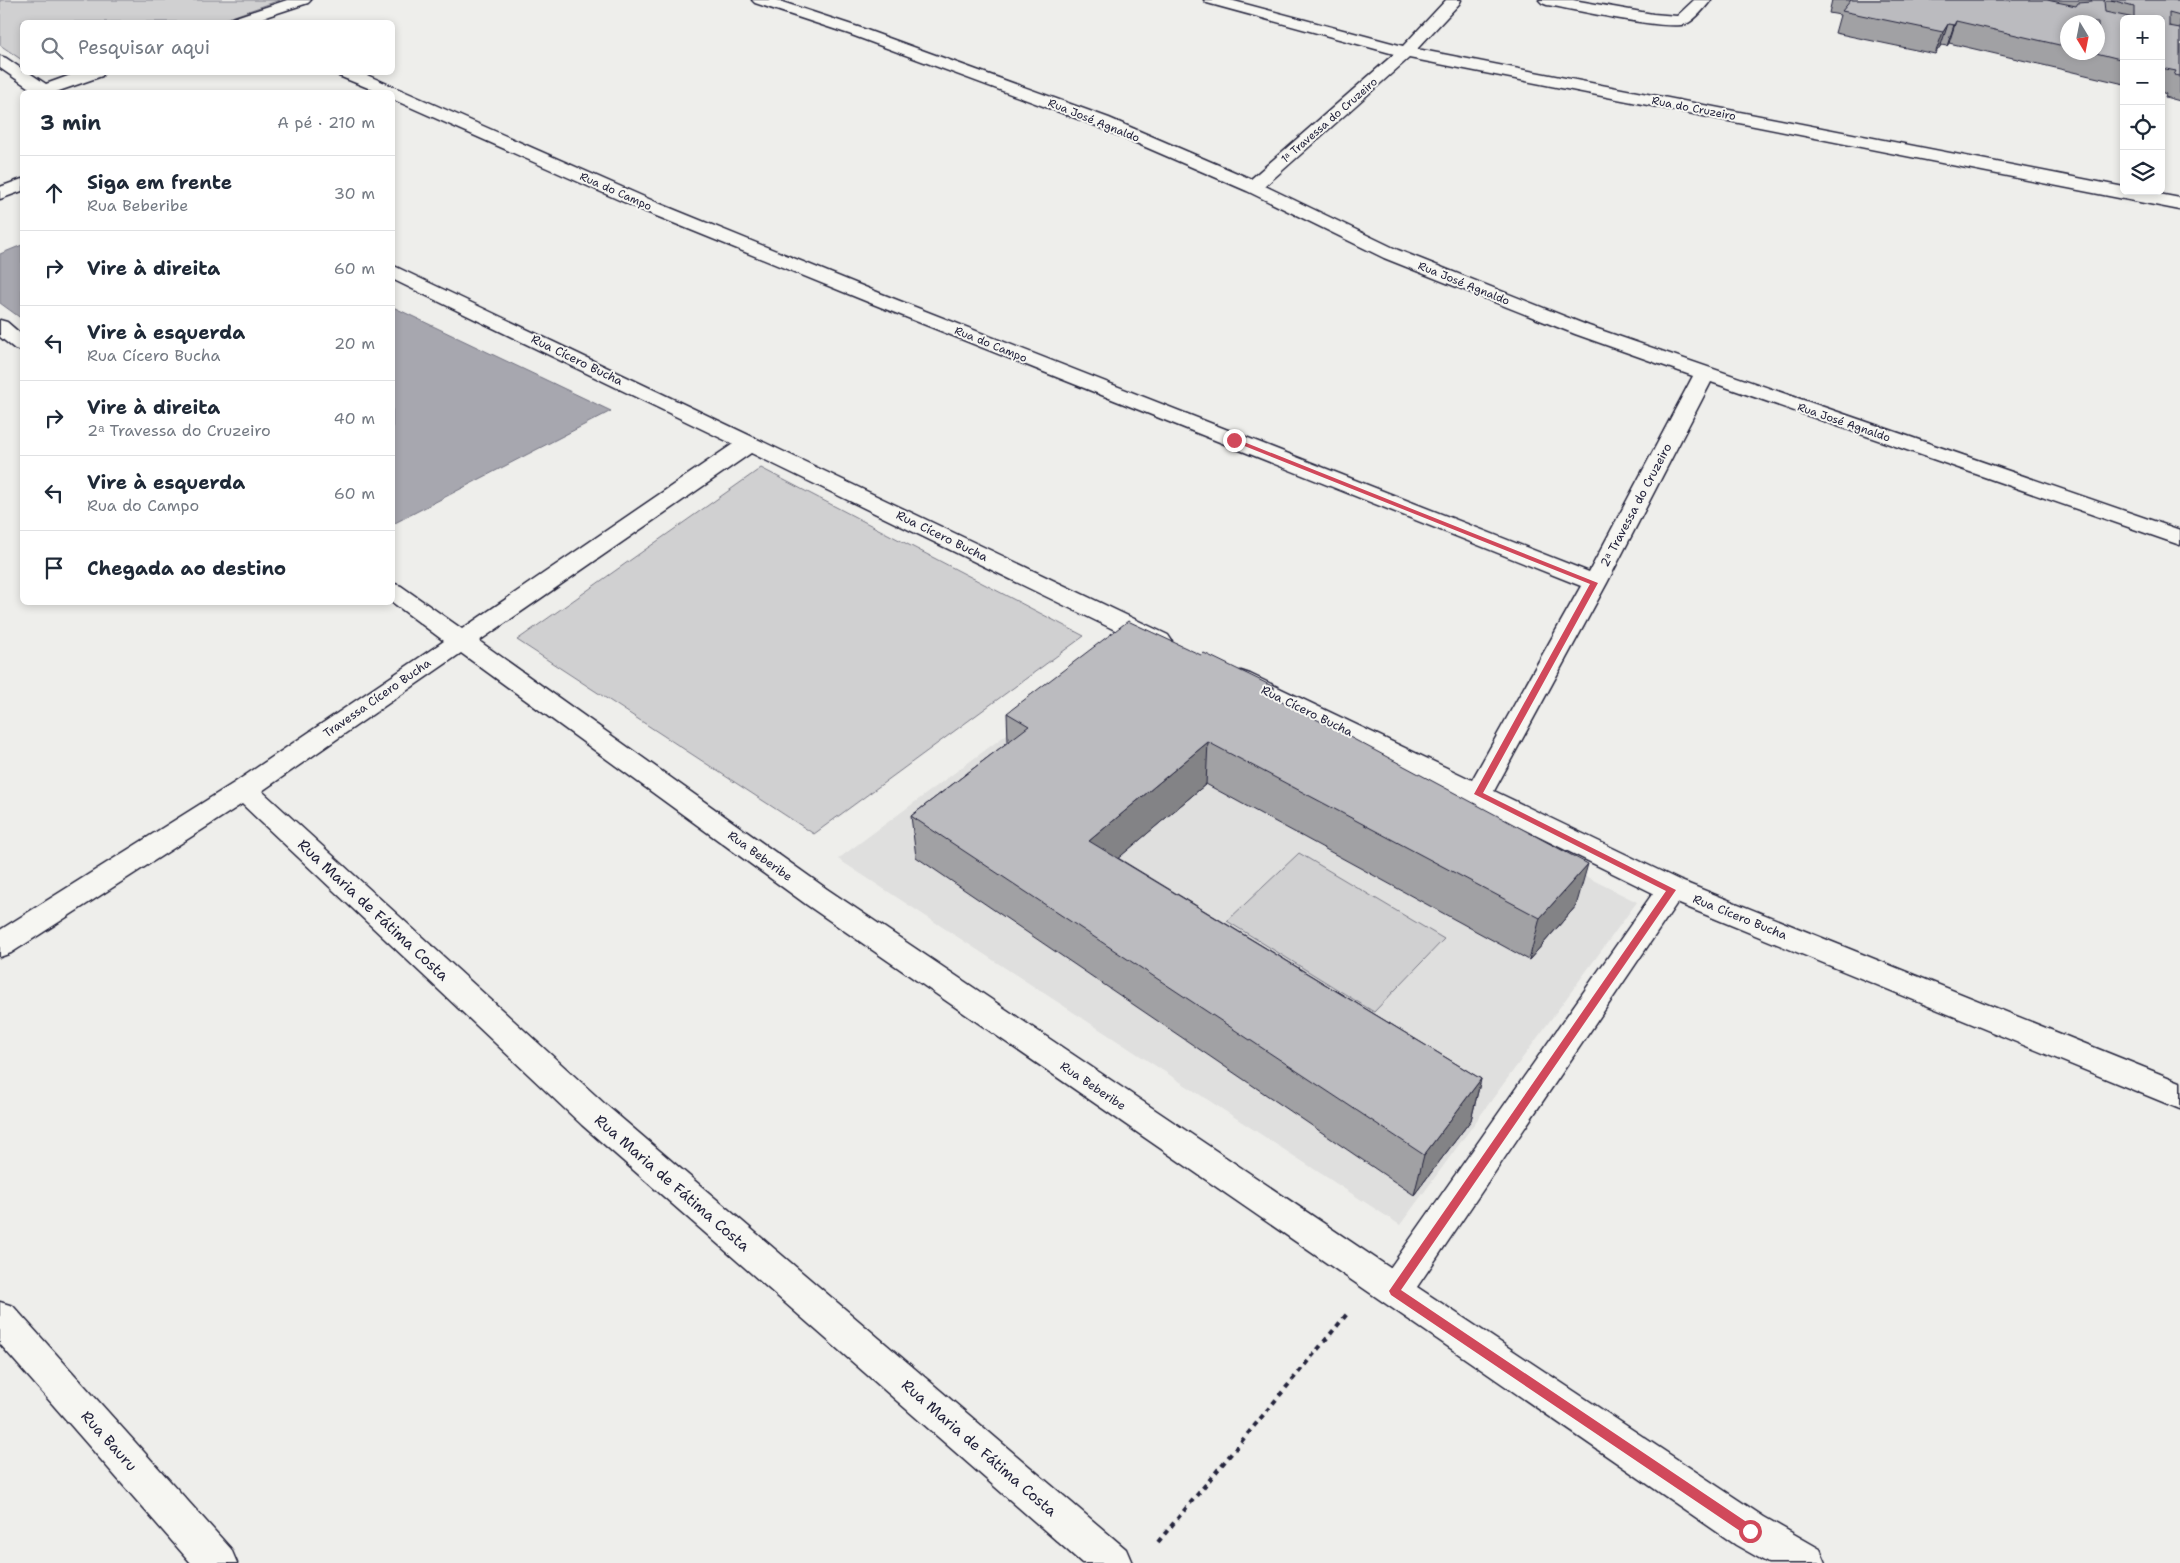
<!DOCTYPE html>
<html lang="pt">
<meta charset="utf-8">
<style>
body{margin:0;font-family:"Shantell Sans",sans-serif;background:#f2f2f3;color:#1f2937}
.controls{position:absolute;right:15px;top:15px;display:grid;overflow:hidden;border-radius:8px;box-shadow:0 2px 8px #0003}
.controls button{width:45px;height:45px;display:grid;place-items:center;padding:0;border:0;border-bottom:1px solid #e0e1e3;background:#fff;color:#1f2937;font:25px sans-serif}
.compass{position:absolute;left:2060px;top:15px;width:45px;height:45px;border-radius:50%;background:#fff;box-shadow:0 2px 8px #0003;rotate:170deg}
.stop{position:absolute;width:15px;height:15px;margin:-11px;border:4px solid #d1495b;border-radius:50%;background:#fff}
.stop.end{background:#d1495b;border-color:#fff;box-shadow:0 1px 5px #0008}
.list{margin:0;padding:0;list-style:none}
h2{display:flex;justify-content:space-between;align-items:center;height:65px;margin:0;padding:0 20px;font-size:21px}
h2 small{font-size:16px;font-weight:400;color:#747a83}
.list li{display:grid;grid-template-columns:32px 1fr auto;gap:15px;align-items:center;box-sizing:border-box;height:75px;padding:0 20px;border-top:1px solid #e0e1e3}
.list b{display:block;font-size:19px;white-space:nowrap}
.list p{margin:0;font-size:16px;white-space:nowrap;color:#747a83}
.list em{font-size:16px;font-style:normal;color:#747a83}
.icon{flex:none;width:28px;height:28px;fill:none;stroke:currentColor;stroke-width:2;stroke-linecap:round;stroke-linejoin:round}
.map{position:relative;flex:none;width:2180px;height:1563px;overflow:hidden}
.search{position:absolute;background:#fff;box-shadow:0 2px 8px #0003;left:20px;top:20px;width:375px;height:55px;display:flex;align-items:center;gap:12px;box-sizing:border-box;padding:0 18px;border-radius:8px;color:#747a83;font-size:19px}
.panel{position:absolute;background:#fff;box-shadow:0 2px 8px #0003;left:20px;top:90px;width:375px;height:515px;border-radius:8px}
.map>svg:first-child{display:block}
.built{fill:#dfdfde}
.green{fill:#d0d0d1;stroke:#797986}
.water{fill:#a7a7af;stroke:#727281}
.lines{fill:none;stroke-linecap:round;stroke-linejoin:round}
.minor-casing{stroke:#22223b;stroke-width:3}
.path{stroke:#22223b;stroke-width:4;stroke-dasharray:5 5;stroke-linecap:butt}
.minor{fill:#f6f6f2;fill-rule:evenodd}
.wall{fill:#a1a1a4;stroke:#22223b;fill-rule:evenodd}
.shaded-wall{fill:#838386;stroke:#22223b}
.building{fill:#bbbbbf;stroke:#22223b}
.route{fill:#d1495b}
.labels{text-anchor:middle;stroke-width:4;stroke-linejoin:round;paint-order:stroke}
.far-street-label{font-size:11px;fill:#22223b;stroke:#f6f6f2}
.street-label{font-size:12px;fill:#22223b;stroke:#f6f6f2}
.near-street-label{font-size:15px;fill:#22223b;stroke:#f6f6f2}
</style>
<div class="map">
<svg width="2180" height="1563" viewBox="0 0 2180 1563">
<rect width="100%" height="100%" fill="#eeeeeb"/>
<filter id="ink" filterUnits="userSpaceOnUse"><feTurbulence type="fractalNoise" baseFrequency=".02" numOctaves="2"/><feDisplacementMap in="SourceGraphic" scale="10" xChannelSelector="R" yChannelSelector="G"/><feConvolveMatrix kernelMatrix="1 2 1 2 8 2 1 2 1" color-interpolation-filters="sRGB"/></filter>
<g filter="url(#ink)">
<path class="built" d="M1126 646 1637 902 1400 1225 838 859Z"/>
<path class="green" d="M0 0H280L217 22H22V60L0 45Z
M761 468 1084 636 814 834 517 640Z
M1299 853 1444 939 1374 1012 1227 921Z"/>
<path class="water" d="M22 245V319L0 303V254Z
M392 307H393L611 411 393 524Z"/>
<g class="lines">
<g class="minor-casing">
<path id="minor" d="M287 0H311L308 3 250 22H228L230 19Z
M752 0H776L861 28 1109 118 1251 179 1394 54 1207 3 1204 0H1230L1403 46 1446 0H1461L1459 4 1417 49 2124 187V191H2143L2180 198V210L1409 58 1265 186 1398 250 1589 326 2180 530V545L1711 382 1607 583 1494 791 1681 881 2180 1082V1109L1677 903 1417 1287 1764 1517 1820 1549 1826 1563H1768L1736 1545 807 905 461 653 262 791 606 1105 1126 1549 1132 1563H1082L582 1125 242 804 11 953 0 957V930L234 783 444 641 392 602V583L401 586 462 629 733 444 392 279V265L1168 635 1172 641 1168 647 1159 649 1150 647 751 453 479 641 827 889 1390 1268 1653 893 1232 686 1228 680 1232 674 1241 671 1250 674 1472 780 1581 586 868 302 644 211 392 99V92H378L339 76 337 72H360L658 203 882 294 1589 572 1693 376 1575 334 1384 258 1247 191 1097 126 849 34 755 3Z
M1539 0H1573L1653 14 1677 16 1694 0H1711C1705 8 1695 20 1686 24 1666 31 1573 9 1547 5L1542 3Z
M0 56 6 58 22 69V72H28L46 84 79 72H104L102 76 56 92H35L0 68Z
M22 179V191L0 199V187Z
M0 320 7 322 22 335V351L15 349 0 337Z
M0 1302 13 1306 231 1549 237 1563H191L0 1344Z"/>
</g>
<path class="path" d="M1158 1542 1347 1314"/>
<use href="#minor" class="minor"/>
</g>
<path class="wall" d="M1832 0H2180V101L2165 97 2166 94 2161 92V19H2124V84L1949 43 1947 46 1941 45 1935 54 1835 33 1840 15 1829 13ZM2068 22 2098 52H2068Z
M1274 687 1273 696 1576 906 1529 960 1206 784 1118 858 1481 1079 1471 1120 1414 1195 916 857 911 816 1008 742 1007 713Z"/>
<path class="shaded-wall" d="M1956 21 1949 43 1947 46 1954 25Z
M1948 24 1941 45 1935 54 1943 32Z
M1274 687 1270 729 1267 693Z
M1208 742 1206 784 1089 883V841Z
M1588 864 1576 906 1529 960 1540 918Z
M1481 1079 1471 1120 1414 1195 1424 1155Z"/>
<path class="building" d="M1851 0H2047L2076 6 2078 3 2092 2 2091 0H2105L2104 1 2105 12 2134 18V6L2111 0H2180V16L2169 13V26L2180 28V76L2174 75 2176 71 2161 68V19H2124V60L2092 52H2098V22H2068V47L1956 21 1954 25 1948 24 1943 32 1842 11Z
M1128 621 1201 655 1204 653 1274 687 1267 693 1588 864 1540 918 1208 742 1089 841 1481 1079 1424 1155 911 816 1029 726 1007 713Z"/>
</g>
<path class="route" d="M1234 438 1598 583 1483 793 1676 890 1401 1290 1754 1527 1755 1531 1754 1535 1750 1537 1746 1535 1391 1295 1389 1291 1666 891 1474 794 1590 584 1232 441 1231 440Z"/>
<g class="labels">
<g class="far-street-label">
<text transform="translate(1694 108) rotate(11)" y="4">Rua do Cruzeiro</text>
<text transform="translate(1094 120) rotate(22)" y="4">Rua José Agnaldo</text>
<text transform="translate(1329 120) rotate(-41)" y="4">1ᵃ Travessa do Cruzeiro</text>
<text transform="translate(616 191) rotate(24)" y="4">Rua do Campo</text>
<text transform="translate(1464 283) rotate(22)" y="4">Rua José Agnaldo</text>
<text transform="translate(991 344) rotate(22)" y="4">Rua do Campo</text>
<text transform="translate(1844 422) rotate(19)" y="4">Rua José Agnaldo</text>
</g>
<g class="street-label">
<text transform="translate(577 360) rotate(26)" y="4">Rua Cícero Bucha</text>
<text transform="translate(1636 505) rotate(-62)" y="4">2ᵃ Travessa do Cruzeiro</text>
<text transform="translate(942 536) rotate(26)" y="4">Rua Cícero Bucha</text>
<text transform="translate(377 698) rotate(-35)" y="4">Travessa Cícero Bucha</text>
<text transform="translate(1307 711) rotate(26)" y="4">Rua Cícero Bucha</text>
<text transform="translate(760 856) rotate(36)" y="4">Rua Beberibe</text>
<text transform="translate(1740 917) rotate(22)" y="4">Rua Cícero Bucha</text>
<text transform="translate(1093 1086) rotate(34)" y="4">Rua Beberibe</text>
</g>
<g class="near-street-label">
<text transform="translate(373 910) rotate(43)" y="5">Rua Maria de Fátima Costa</text>
<text transform="translate(672 1183) rotate(41)" y="5">Rua Maria de Fátima Costa</text>
<text transform="translate(109 1441) rotate(48)" y="5">Rua Bauru</text>
<text transform="translate(979 1448) rotate(41)" y="5">Rua Maria de Fátima Costa</text>
</g>
</g>
</svg>
<div class="controls">
<button>+</button>
<button>−</button>
<button><svg class="icon" aria-label="locate" viewBox="0 0 24 24"><circle cx="12" cy="12" r="6"/><path d="M12 2v4M12 18v4M2 12h4M18 12h4"/></svg></button>
<button><svg class="icon" aria-label="layers" viewBox="0 0 24 24"><path d="M12 4l9 5-9 5-9-5zM3 14l9 5 9-5"/></svg></button>
</div>
<svg class="compass" viewBox="-18 -18 36 36"><path d="M0-13l5 13h-10z" fill="#e53935"/><path d="M0 13l5-13h-10z" fill="#747a83"/></svg>
<div class="stop" style="left:1750px;top:1531px"></div>
<div class="stop end" style="left:1234px;top:440px"></div>
<div class="search"><svg class="icon" aria-label="search" viewBox="0 0 24 24"><circle cx="10" cy="10" r="6"/><path d="M15 15l6 6"/></svg>Pesquisar aqui</div>
<section class="panel">
<h2>3 min<small>A pé · 210 m</small></h2>
<ul class="list">
<li><svg class="icon" aria-label="ahead" viewBox="0 0 24 24"><path d="M12 20V5M6 11l6-6 6 6"/></svg><div><b>Siga em frente</b><p>Rua Beberibe</p></div><em>30 m</em></li>
<li><svg class="icon" aria-label="right" viewBox="0 0 24 24"><path d="M7 20v-9h11M14 6l5 5-5 5"/></svg><div><b>Vire à direita</b></div><em>60 m</em></li>
<li><svg class="icon" aria-label="left" viewBox="0 0 24 24"><path d="M17 20v-9H6M10 6l-5 5 5 5"/></svg><div><b>Vire à esquerda</b><p>Rua Cícero Bucha</p></div><em>20 m</em></li>
<li><svg class="icon" aria-label="right" viewBox="0 0 24 24"><path d="M7 20v-9h11M14 6l5 5-5 5"/></svg><div><b>Vire à direita</b><p>2ᵃ Travessa do Cruzeiro</p></div><em>40 m</em></li>
<li><svg class="icon" aria-label="left" viewBox="0 0 24 24"><path d="M17 20v-9H6M10 6l-5 5 5 5"/></svg><div><b>Vire à esquerda</b><p>Rua do Campo</p></div><em>60 m</em></li>
<li><svg class="icon" aria-label="arrive" viewBox="0 0 24 24"><path d="M6 21V4h12l-3 4 3 4H6"/></svg><div><b>Chegada ao destino</b></div></li>
</ul>
</section>
</div>
